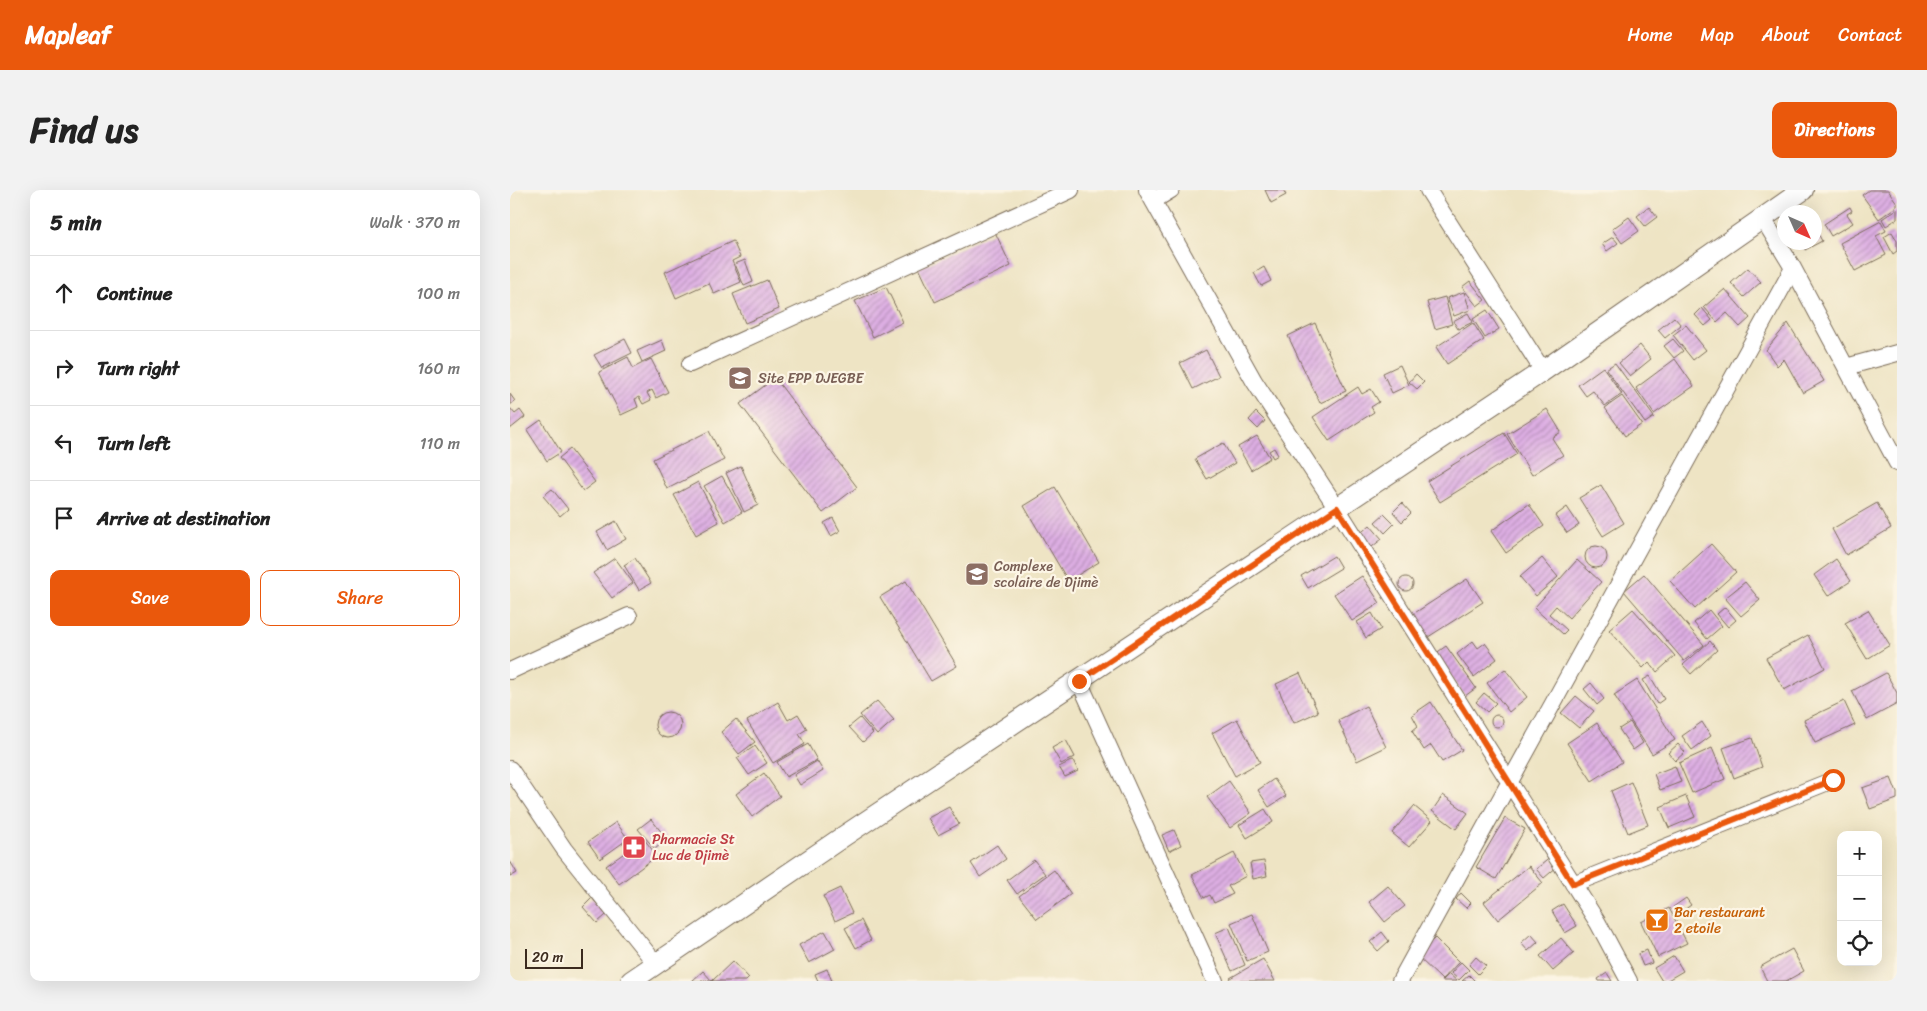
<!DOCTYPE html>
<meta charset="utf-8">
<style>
body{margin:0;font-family:Sriracha,sans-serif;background:#f2f2f2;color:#222}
.controls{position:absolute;right:15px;bottom:15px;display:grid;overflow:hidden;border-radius:10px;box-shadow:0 5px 20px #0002}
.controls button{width:45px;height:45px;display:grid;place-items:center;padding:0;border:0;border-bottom:1px solid #e0e0e0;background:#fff;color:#222;font:25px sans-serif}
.compass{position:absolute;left:1267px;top:15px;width:45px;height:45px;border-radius:50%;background:#fff;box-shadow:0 5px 20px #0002;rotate:135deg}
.scale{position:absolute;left:15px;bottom:12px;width:58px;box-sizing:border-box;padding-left:5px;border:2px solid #3b2a1e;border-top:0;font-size:14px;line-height:18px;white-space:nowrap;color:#3b2a1e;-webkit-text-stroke:4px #fcf5e5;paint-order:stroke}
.stop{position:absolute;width:15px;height:15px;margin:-11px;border:4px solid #ea580c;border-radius:50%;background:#fff}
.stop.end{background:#ea580c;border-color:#fff;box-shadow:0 1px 5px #0008}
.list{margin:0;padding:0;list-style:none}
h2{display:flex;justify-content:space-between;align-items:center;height:65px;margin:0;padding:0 20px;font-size:21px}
h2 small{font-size:16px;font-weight:400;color:#767676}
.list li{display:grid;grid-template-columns:32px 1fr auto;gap:15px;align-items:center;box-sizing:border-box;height:75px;padding:0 20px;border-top:1px solid #e0e0e0}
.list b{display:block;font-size:19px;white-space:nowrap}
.list em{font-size:16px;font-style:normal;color:#767676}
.actions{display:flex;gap:10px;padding:15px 20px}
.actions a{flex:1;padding:11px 0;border:1px solid #ea580c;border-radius:10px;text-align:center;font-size:18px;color:#ea580c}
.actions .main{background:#ea580c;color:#fff}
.icon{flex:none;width:28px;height:28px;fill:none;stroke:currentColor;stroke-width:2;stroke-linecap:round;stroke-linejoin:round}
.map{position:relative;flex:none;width:1387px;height:791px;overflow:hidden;border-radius:10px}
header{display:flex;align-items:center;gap:30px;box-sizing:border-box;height:70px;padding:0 25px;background:#ea580c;color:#fff}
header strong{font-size:24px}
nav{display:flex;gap:28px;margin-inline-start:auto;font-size:18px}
.intro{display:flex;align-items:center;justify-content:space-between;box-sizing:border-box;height:120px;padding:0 30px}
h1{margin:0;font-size:35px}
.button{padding:12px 22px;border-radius:10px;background:#ea580c;color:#fff;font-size:18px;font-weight:700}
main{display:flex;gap:30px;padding:0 30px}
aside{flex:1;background:#fff;border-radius:10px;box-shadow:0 5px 20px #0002}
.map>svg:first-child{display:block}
.building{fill:url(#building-hatch)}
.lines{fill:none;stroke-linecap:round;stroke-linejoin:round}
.minor-casing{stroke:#7a6b58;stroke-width:18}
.tertiary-casing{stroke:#7a6b58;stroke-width:22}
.minor{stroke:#fff;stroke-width:16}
.tertiary{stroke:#fff;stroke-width:20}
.route{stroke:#ea580c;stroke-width:6}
.labels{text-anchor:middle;stroke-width:4.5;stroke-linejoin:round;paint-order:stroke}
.education-label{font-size:14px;fill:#785e54;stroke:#fcf5e5;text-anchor:start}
.health-label{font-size:14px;fill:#be3a42;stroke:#fcf5e5;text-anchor:start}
.food-label{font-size:14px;fill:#c56008;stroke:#fcf5e5;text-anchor:start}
</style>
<header>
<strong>Mapleaf</strong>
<nav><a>Home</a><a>Map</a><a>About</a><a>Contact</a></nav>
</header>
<div class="intro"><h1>Find us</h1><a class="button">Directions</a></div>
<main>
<aside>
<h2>5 min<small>Walk · 370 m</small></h2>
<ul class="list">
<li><svg class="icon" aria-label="ahead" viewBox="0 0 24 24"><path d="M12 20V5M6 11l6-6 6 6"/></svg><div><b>Continue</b></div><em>100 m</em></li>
<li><svg class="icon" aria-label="right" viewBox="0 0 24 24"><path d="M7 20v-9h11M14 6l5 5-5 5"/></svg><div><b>Turn right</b></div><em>160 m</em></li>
<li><svg class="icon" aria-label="left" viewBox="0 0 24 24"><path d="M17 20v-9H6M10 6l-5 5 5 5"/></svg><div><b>Turn left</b></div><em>110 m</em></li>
<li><svg class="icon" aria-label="arrive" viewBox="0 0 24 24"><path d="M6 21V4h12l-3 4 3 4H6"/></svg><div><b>Arrive at destination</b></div></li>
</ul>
<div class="actions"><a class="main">Save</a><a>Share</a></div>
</aside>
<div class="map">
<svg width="1387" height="791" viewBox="0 0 1387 791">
<defs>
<pattern id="building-hatch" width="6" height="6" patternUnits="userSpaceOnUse" patternTransform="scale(1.25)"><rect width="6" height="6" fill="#ddaee3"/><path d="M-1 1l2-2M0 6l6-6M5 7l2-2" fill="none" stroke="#b48eb7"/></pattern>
</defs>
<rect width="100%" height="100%" fill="#fcf5e5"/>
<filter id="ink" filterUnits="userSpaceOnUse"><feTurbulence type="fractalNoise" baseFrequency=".02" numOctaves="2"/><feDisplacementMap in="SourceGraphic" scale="10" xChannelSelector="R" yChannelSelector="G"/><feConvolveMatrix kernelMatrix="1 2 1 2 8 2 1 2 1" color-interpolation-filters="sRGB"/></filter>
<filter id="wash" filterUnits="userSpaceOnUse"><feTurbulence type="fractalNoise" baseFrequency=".0096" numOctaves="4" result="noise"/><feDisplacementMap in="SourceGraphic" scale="20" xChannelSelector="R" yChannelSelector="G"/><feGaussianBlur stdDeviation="1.12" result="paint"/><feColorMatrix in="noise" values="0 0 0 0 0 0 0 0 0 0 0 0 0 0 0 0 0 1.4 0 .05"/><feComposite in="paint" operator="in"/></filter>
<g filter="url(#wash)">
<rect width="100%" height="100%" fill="#eee4c4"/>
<g id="blocks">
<path class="building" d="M755 0H773L776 5 761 13Z
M1359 0H1378L1387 13V16L1369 29 1352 5Z
M1139 17 1147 27 1135 36 1127 26Z
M1340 17 1342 21 1337 24 1343 33 1321 46 1314 34Z
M1387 19V29L1376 36 1372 29Z
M1119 27 1129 41 1112 53 1102 39Z
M1371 31 1376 41 1366 46 1376 65 1345 81 1330 53Z
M1304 36 1312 51 1295 60 1291 52H1304Z
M485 42 501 76 425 112 409 78Z
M1382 42 1387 51V61L1383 64 1374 47Z
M1103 47 1108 53 1097 61 1092 54Z
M223 51 230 67 222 71 231 92 204 104 199 93 166 108 155 82Z
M235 70 243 92 234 96 225 74Z
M754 77 761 91 751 96 744 83Z
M1238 78 1251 92 1234 107 1221 93Z
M257 90 269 119 235 133 223 104Z
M960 91 975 110 967 116 952 97Z
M376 97 393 132 363 147 345 111Z
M1215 99 1240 128 1230 137 1217 123 1207 132 1194 117Z
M954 102 960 120 944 126 937 108Z
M935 107 942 134 925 139 917 112Z
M1192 118 1202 130 1195 136 1185 125Z
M977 120 989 139 975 148 963 129Z
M958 123 963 132 948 139 943 131Z
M1164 127 1171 135 1155 148 1148 140Z
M805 133 836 201 810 213 778 146Z
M963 133 974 150 937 174 926 157Z
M1278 133 1314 191 1293 203 1274 169 1267 176 1256 160Z
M1176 135 1196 160 1183 170 1163 145Z
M115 149 122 163 92 178 84 165Z
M1163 149 1173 161 1164 168 1154 156Z
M152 150 156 161 132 172 127 161Z
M1130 155 1141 169 1120 186 1109 173Z
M696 160 709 186 683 199 670 173Z
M118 167 123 178 141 169 158 202 146 208 142 200 137 203 141 210 133 214 129 207 125 209 128 217 111 225 89 182Z
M1165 169 1184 196 1144 224 1126 198Z
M1105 173 1144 227 1135 233 1096 179Z
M890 175 899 195 882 203 873 183Z
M1093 177 1112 204 1095 216 1083 201 1076 206 1068 195Z
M906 184 914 192 907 199 899 192Z
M265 188 347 297 313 323 230 214Z
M848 197 852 204 861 199 869 212 861 217 864 222 819 251 803 227Z
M0 204 5 211 0 215Z
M1112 206 1132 234 1115 246 1095 218Z
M0 218 5 224 10 220 15 227 0 239Z
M1037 219 1051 242 1042 248 1053 265 1022 285 997 244Z
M746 222 755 231 748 239 739 230Z
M31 230 51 262 37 271 17 240Z
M199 241 214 270 157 299 143 269Z
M994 243 1007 264 930 312 917 291Z
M747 246 760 268 741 280 728 257Z
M713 253 725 273 697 289 685 269Z
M764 258 768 265 763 268 759 261Z
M60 259 85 292 73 301 49 268Z
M231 276 248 315 234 322 216 283Z
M212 286 232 322 215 332 194 296Z
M188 292 209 332 186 345 164 305Z
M1091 295 1114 333 1093 346 1069 308Z
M545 297 589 372 558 391 514 316Z
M42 299 58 319 50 326 33 306Z
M892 313 901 323 892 332 883 322Z
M1367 313 1381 338 1336 365 1322 339Z
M1019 314 1034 336 996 363 981 341Z
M1057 317 1069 335 1057 343 1045 326Z
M874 324 884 334 875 343 865 332Z
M323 328 330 341 321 346 314 333Z
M106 331 116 349 97 360 87 342Z
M860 335 872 349 858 360 846 347Z
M1201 354 1226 382 1185 419 1160 391Z
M1075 367a11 11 0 1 1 22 0a11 11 0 1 1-22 0Z
M824 366 831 378 798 398 791 386Z
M105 368 123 393 102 408 83 383Z
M125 368 141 393 129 400 114 375Z
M1032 368 1048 387 1026 406 1010 387Z
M1326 369 1341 391 1318 406 1304 385Z
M1067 370 1091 392 1059 428 1046 416 1039 424 1057 440 1053 444 1024 418Z
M1134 384 1194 455 1174 471 1114 401Z
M852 386 870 413 842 431 824 404Z
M889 394a7 7 0 1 1 14 0a7 7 0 1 1-14 0Z
M957 389 973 412 915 449 900 426Z
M396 391 447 476 421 491 370 407Z
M1235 392 1250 410 1231 426 1215 408Z
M1215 417 1226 430 1218 437 1207 424Z
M1123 419 1165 466 1147 482 1139 472 1133 478 1099 440Z
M1199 420 1212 436 1197 449 1184 433Z
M1358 420 1380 455 1357 469 1335 433Z
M862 423 871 439 856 448 847 432Z
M1298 445 1315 478 1274 500 1256 468Z
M963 451 968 458 975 453 987 469 964 487 947 464Z
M1200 451 1207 460 1181 484 1173 475Z
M936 456 966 498 955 506 925 464Z
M995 479 1017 507 999 522 977 493Z
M790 483 808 522 784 533 766 494Z
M1376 483 1387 503V514L1357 530 1342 501Z
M1140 486 1154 509 1147 514 1133 490Z
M1127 490 1165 550 1142 564 1104 505Z
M1081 493 1094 509 1087 515 1074 499Z
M974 503 986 513 977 522 966 512Z
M1066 506 1084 521 1069 538 1051 523Z
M367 511 384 530 367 545 350 525Z
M1334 511 1345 535 1305 553 1294 530Z
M268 512 278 530 288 524 297 539 289 544 295 554 263 573 237 531Z
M921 512 952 560 932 572 921 555 914 560 902 541 908 536 902 525Z
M856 516 876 557 847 571 828 530Z
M145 535a13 13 0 1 1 26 0a13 13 0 1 1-26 0Z
M981 531a6 6 0 1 1 12 0a6 6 0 1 1-12 0Z
M350 528 363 543 353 552 339 537Z
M226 529 245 552 229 564 211 542Z
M727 529 750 572 725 586 702 543Z
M1120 532 1133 553 1123 560 1109 539Z
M1192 532 1201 546 1182 560 1172 546Z
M1087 533 1112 572 1082 591 1057 553Z
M1242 548 1252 577 1224 588 1213 558Z
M556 550 565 567 551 574 542 558Z
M298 554 307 570 276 587 267 572Z
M1168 554 1175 562 1165 571 1158 563Z
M245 556 257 573 239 585 227 568Z
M1202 558 1215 589 1182 603 1169 573Z
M563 570 568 581 555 587 549 577Z
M307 571 313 581 290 595 284 585Z
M1165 576 1171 592 1150 600 1144 584Z
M254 583 270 606 242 627 226 604Z
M1381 588 1387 603V609L1360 619 1352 598Z
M764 589 776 606 759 617 748 600Z
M719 591 741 623 720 638 697 607Z
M1121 592 1138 635 1118 643 1101 601Z
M933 605 958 623 946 639 922 621Z
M1176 606 1185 627 1159 638 1150 617Z
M904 616 922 631 899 657 882 643Z
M439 617 449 634 428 645 418 628Z
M755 619 763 632 737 648 729 635Z
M995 628 1015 639 986 689 966 677Z
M141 629 157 649 145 659 128 639Z
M106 632 118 649 90 669 78 652Z
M664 640 671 655 659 661 652 645Z
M134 649 147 666 109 694 96 676Z
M487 655 496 669 470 687 461 673Z
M724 663 736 686 718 696 723 704 704 713 700 705 694 708 682 685Z
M1041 667 1048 676 1034 688 1026 679Z
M524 670 535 684 507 704 497 690Z
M0 671 7 683 0 687Z
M754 671 757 686 743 689 740 673Z
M1019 676 1033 693 988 730 974 712Z
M544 680 561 704 527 729 509 706Z
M878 696 895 716 875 732 859 712Z
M330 698 342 723 325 731 313 706Z
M951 703 961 713 956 718 946 709Z
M82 708 96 725 87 733 73 717Z
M1176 708 1181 715 1168 724 1163 717Z
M1053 714 1067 736 1055 743 1042 721Z
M1159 718 1177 753 1148 767 1131 732Z
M742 724 758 762 737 771 721 733Z
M351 730 361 750 346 758 335 738Z
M719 737 735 775 722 781 705 743Z
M315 741 325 759 299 773 289 755Z
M872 742 879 751 868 761 860 752Z
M1021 744 1028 752 1018 761 1011 753Z
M925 748 949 772 932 790 907 766Z
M1051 748 1064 763 1043 781 1030 766Z
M1282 759 1294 781 1276 791H1257L1250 777Z
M1137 760 1142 773 1133 776 1128 764Z
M1164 766 1173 781 1156 791H1152L1144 778Z
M966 767 976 776 968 784 959 775Z
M753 769 765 791H722L720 788Z
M223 771 239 788 236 791H182L193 781 202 791Z
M951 772 959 780 949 790 941 783Z
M317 779 322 791H308L305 784Z
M1097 783 1102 791H1089L1088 789Z
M939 784 947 791H932Z
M959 785 965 791H952Z"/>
</g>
</g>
<g filter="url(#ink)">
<use href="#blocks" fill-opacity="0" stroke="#7a6b58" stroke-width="1"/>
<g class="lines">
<g class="minor-casing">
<path id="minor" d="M637 0 744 191 827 318 1088 733 1119 791
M918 0 1033 181
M643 11 661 0
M1252 27 1283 78 1387 273
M180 174 561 0
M1336 177 1387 163
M0 481 119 426
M569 491 705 791
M0 579 54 659 146 774
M1063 694 1323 590
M890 791 1283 78"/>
</g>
<g class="tertiary-casing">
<path id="tertiary" d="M121 791 334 646 1033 181 1293 0"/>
</g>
<use href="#minor" class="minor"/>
<use href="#tertiary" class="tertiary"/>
</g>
</g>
<g class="lines" filter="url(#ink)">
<path class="route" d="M569 491 827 318 1063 694 1323 590"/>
</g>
<defs>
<g id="school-square" transform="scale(1.25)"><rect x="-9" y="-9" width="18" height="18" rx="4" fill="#8d6e63" stroke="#fcf5e5"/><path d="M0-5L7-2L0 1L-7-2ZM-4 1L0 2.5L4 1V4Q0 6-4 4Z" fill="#fff"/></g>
<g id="pharmacy-square" transform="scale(1.25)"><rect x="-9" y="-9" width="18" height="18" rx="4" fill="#e0444e" stroke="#fcf5e5"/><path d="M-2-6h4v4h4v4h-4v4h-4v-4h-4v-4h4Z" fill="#fff"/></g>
<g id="bar-square" transform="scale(1.25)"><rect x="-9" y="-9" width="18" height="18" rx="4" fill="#e8710a" stroke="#fcf5e5"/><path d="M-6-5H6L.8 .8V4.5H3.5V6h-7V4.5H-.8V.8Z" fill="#fff"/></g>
</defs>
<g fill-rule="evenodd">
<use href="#school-square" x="230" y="188"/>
<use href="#school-square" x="467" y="384"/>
<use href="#pharmacy-square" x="124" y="657"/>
<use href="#bar-square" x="1147" y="730"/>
</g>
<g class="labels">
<g class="education-label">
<text x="248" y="193">Site EPP DJEGBE</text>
<text x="484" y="381">Complexe<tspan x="484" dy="16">scolaire de Djimè</tspan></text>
</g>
<g class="health-label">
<text x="142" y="654">Pharmacie St<tspan x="142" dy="16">Luc de Djimè</tspan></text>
</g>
<g class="food-label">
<text x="1164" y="727">Bar restaurant<tspan x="1164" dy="16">2 etoile</tspan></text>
</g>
</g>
</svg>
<div class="controls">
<button>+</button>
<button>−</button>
<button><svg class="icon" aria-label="locate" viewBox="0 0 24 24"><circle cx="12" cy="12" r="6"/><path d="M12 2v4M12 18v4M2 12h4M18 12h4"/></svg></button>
</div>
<svg class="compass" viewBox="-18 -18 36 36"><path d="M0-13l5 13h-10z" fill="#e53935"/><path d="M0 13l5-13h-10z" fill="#767676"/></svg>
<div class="scale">20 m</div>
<div class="stop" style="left:1323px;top:590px"></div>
<div class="stop end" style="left:569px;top:491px"></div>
</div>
</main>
